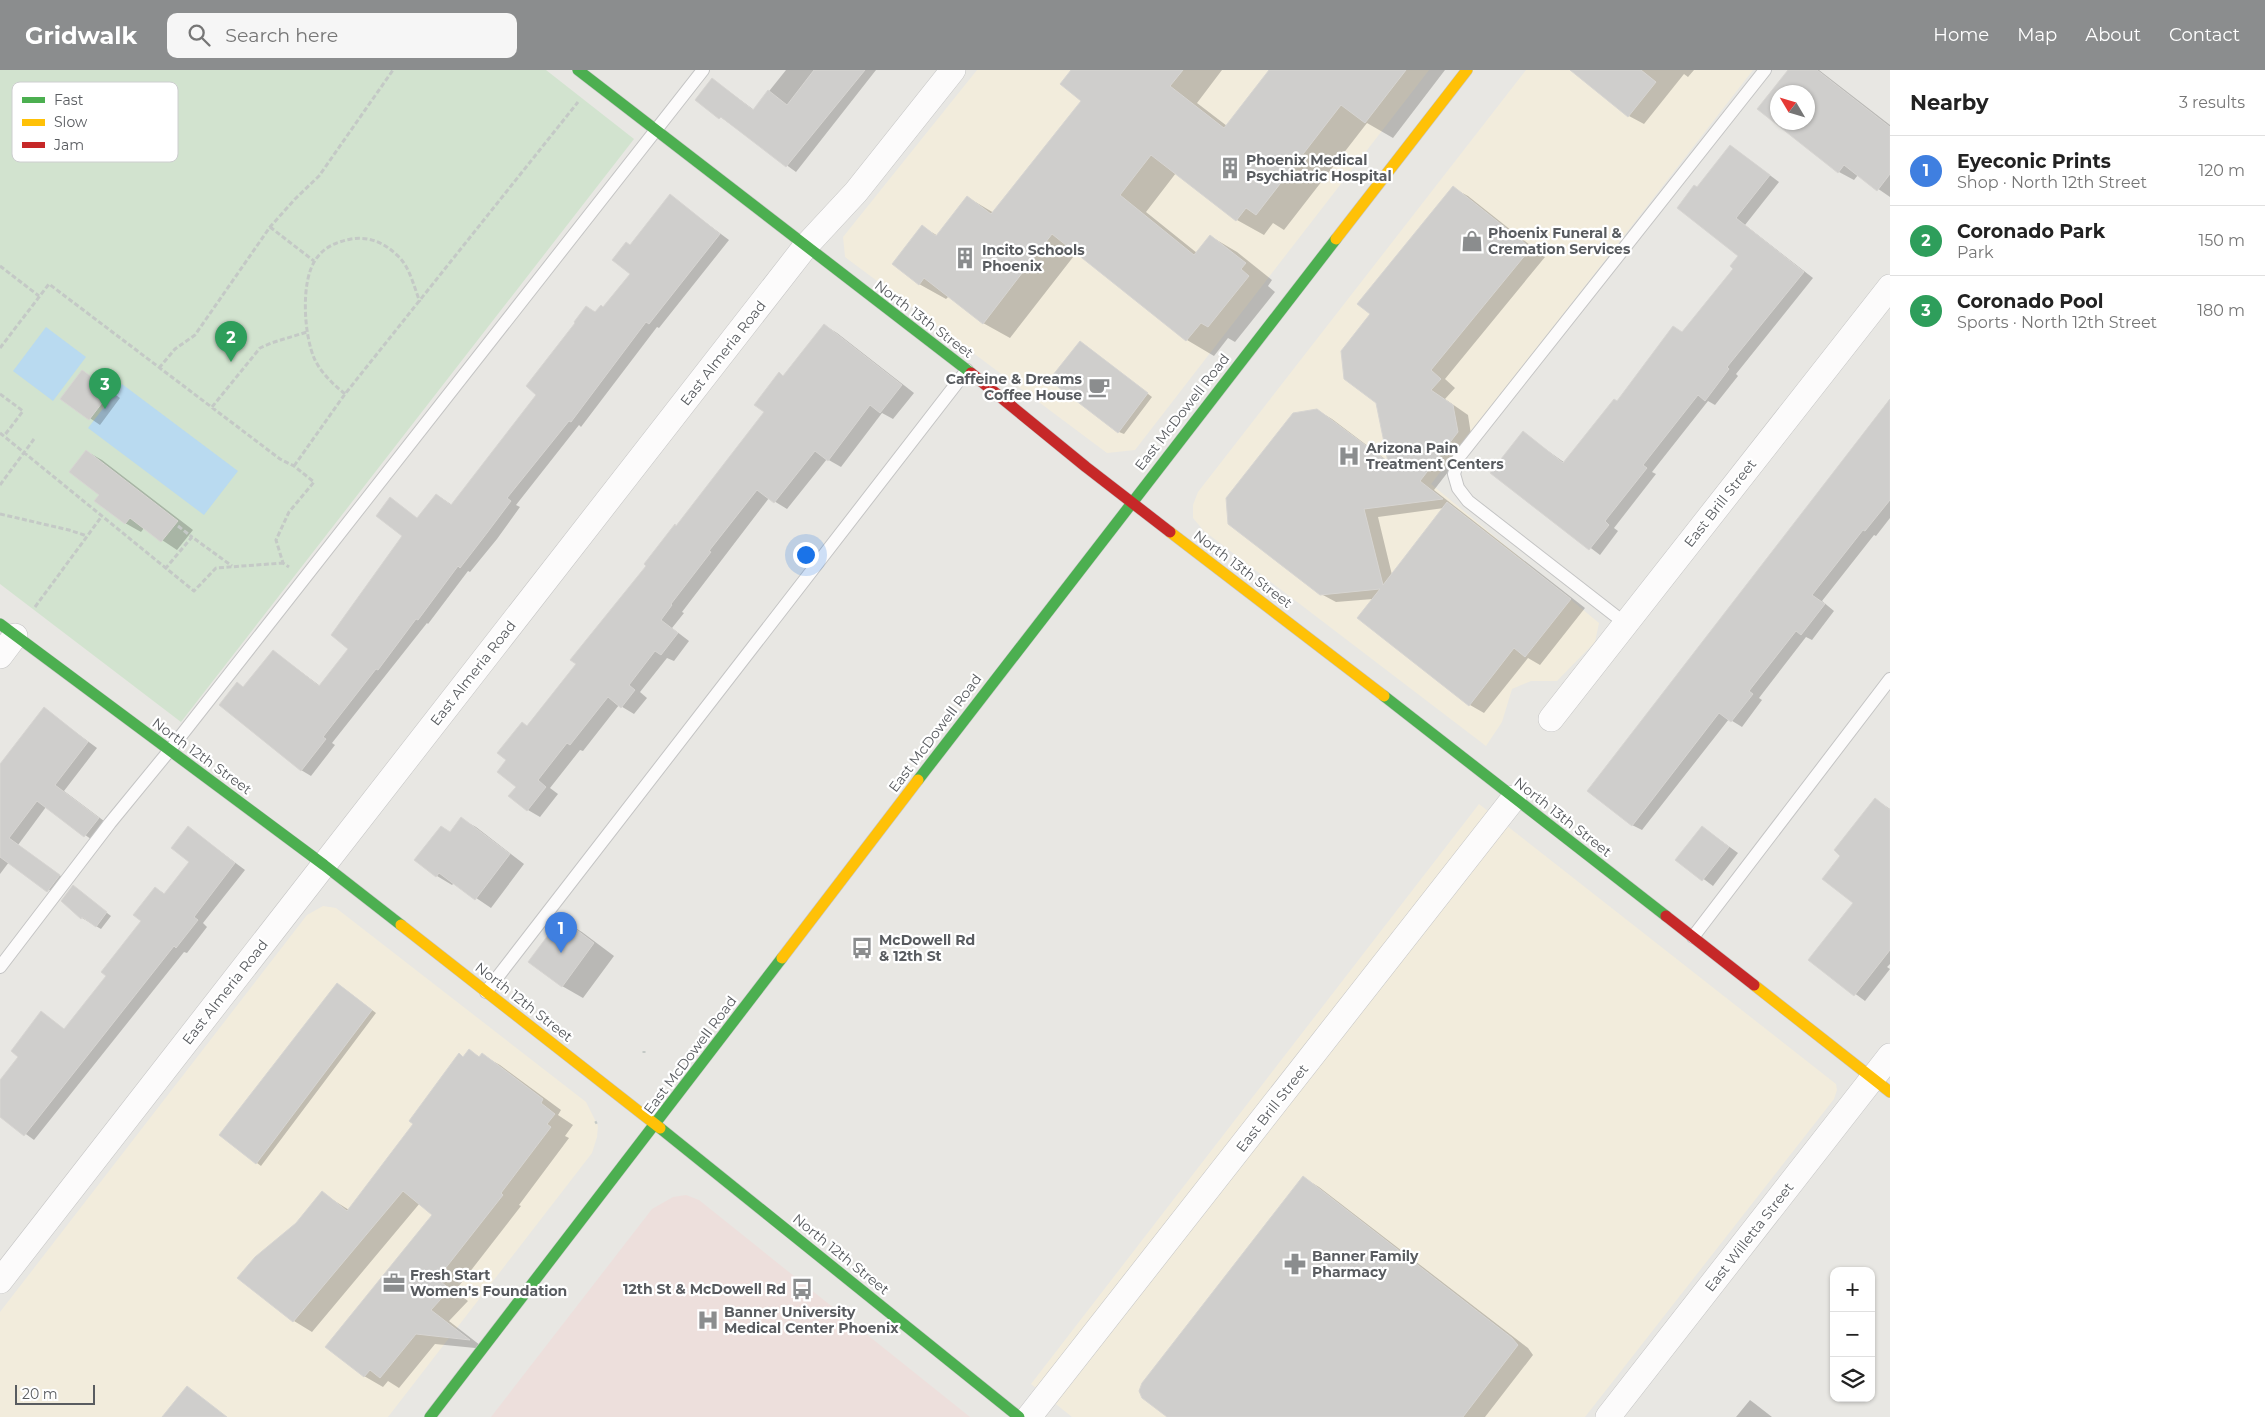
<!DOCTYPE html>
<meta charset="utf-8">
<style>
body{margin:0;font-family:Montserrat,sans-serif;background:#f6f6f6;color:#222}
.controls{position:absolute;right:15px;bottom:15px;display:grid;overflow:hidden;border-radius:10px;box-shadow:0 1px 4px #0004}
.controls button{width:45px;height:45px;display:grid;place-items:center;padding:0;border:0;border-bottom:1px solid #e0e0e0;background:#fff;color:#222;font:25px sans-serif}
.compass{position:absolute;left:1770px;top:15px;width:45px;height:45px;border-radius:50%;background:#fff;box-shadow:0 1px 4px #0004;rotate:308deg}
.scale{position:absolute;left:15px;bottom:12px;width:80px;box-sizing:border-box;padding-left:5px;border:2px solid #595c60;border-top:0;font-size:14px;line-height:18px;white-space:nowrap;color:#595c60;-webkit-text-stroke:4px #fff;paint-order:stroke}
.you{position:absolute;left:805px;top:484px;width:18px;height:18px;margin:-12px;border:4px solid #fff;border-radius:50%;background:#1a73e8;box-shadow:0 0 0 8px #1a73e833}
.badge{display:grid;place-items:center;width:32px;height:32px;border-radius:50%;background:#8b8d8e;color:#fff;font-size:16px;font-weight:700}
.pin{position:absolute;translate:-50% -41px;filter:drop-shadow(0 1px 2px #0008)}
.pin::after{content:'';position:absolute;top:26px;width:18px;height:15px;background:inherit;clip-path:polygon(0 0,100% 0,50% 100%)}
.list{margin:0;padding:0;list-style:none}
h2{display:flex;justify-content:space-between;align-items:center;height:65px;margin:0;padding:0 20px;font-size:21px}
h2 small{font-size:16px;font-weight:400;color:#767676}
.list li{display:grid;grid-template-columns:32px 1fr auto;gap:15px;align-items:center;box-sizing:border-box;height:70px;padding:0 20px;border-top:1px solid #e0e0e0}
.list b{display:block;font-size:19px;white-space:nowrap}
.list p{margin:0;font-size:16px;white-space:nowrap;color:#767676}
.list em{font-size:16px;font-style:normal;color:#767676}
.icon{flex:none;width:28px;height:28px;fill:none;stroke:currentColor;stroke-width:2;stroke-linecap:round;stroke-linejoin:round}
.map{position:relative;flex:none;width:1890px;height:1347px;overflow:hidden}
header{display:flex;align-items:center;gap:30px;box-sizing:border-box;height:70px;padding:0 25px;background:#8b8d8e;color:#fff}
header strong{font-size:24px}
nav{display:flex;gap:28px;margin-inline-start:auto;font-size:18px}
.search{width:350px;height:45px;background:#f6f6f6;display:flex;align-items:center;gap:12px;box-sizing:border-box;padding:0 18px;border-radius:10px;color:#767676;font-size:19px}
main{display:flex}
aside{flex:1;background:#fff}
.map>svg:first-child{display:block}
.commercial{fill:#f2ecdc}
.medical{fill:#eddfdc}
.green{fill:#d2e3cf}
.water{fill:#b9daf0}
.shadow{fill:#0003;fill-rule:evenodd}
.building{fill:#cfcecc;stroke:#d7d5d2;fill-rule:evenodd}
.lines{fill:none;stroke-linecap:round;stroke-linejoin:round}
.lane-casing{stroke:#c4c4c4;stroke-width:14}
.street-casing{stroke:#c4c4c4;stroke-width:26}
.fast-casing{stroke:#c5c5c5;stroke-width:12}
.slow-casing{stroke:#c5c5c5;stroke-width:12}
.jam-casing{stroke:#c5c5c5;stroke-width:12}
.path{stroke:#c4c9c6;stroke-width:3;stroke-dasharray:5 2.5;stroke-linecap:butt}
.lane{stroke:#fcfbfb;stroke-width:12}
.street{stroke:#fcfbfb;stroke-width:25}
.fast{stroke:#4caf50;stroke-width:11}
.slow{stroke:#ffc107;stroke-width:11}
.jam{stroke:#c62828;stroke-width:11}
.labels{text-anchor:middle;stroke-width:4.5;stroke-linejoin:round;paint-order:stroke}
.poi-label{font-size:14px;font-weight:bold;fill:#595c60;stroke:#fff;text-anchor:start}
.street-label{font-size:14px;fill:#595c60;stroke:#fff}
.key{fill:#fff;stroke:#cdcecf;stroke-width:1}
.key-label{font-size:14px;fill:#595c60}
</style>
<header>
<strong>Gridwalk</strong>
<div class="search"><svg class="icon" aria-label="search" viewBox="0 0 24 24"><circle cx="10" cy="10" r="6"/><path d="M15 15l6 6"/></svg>Search here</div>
<nav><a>Home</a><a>Map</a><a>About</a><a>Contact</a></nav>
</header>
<main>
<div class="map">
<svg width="1890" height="1347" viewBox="0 0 1890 1347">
<rect width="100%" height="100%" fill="#e8e7e3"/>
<path class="commercial" d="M977 0H1429L1135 380 1107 383 845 187 843 167Z
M1526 0H1753L1431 414 1599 553 1595 572 1557 611H1531L1512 619 1502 652 1486 676 1204 461 1193 448V435L1198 422Z
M1479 734 1836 1014 1837 1020 1834 1029 1585 1347H1072L1031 1314Z
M323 836 336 838 586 1032 598 1056 597 1067 592 1083 388 1347H0V1242L307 845Z"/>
<path class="medical" d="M686 1125 699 1130 970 1347H491L652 1139 673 1127Z"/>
<path class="green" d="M0 0H546L634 69 181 652 0 514Z"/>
<path class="water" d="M46 257 86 287 53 331 13 301Z
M122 314 238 401 204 445 88 358Z"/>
<path class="shadow" d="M786 0H876L796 102 696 29 712 9 754 40Z
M1072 0H1222L1197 33 1227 56 1271 0H1445L1393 68 1367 53 1284 160 1273 153 1264 165 1237 150 1176 103 1146 142 1197 183 1210 166 1237 182 1272 210 1268 216 1275 222 1235 272 1228 268 1214 286 1187 270 1077 182 1010 268 983 253 949 226 946 229 919 214 923 157 938 166 967 127 994 143 1083 31Z
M1572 0H1694L1688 7 1684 4 1644 54 1629 46Z
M1789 0H1819L1890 55V127L1858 105 1854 110 1839 102 1759 39ZM1778 22H1808V52H1778Z
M1731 76 1779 112 1745 155 1813 208 1736 304 1738 306 1715 335 1708 331 1652 402 1656 404 1614 458 1618 461 1600 485 1492 403 1523 363 1565 393 1617 332 1683 263 1734 198 1740 186 1698 118Z
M1453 118 1468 126 1545 187 1445 309 1455 318 1445 329 1468 345 1472 371 1434 420 1585 538 1540 595 1528 588 1484 643 1470 635 1373 529 1336 532 1321 524 1317 340 1332 349 1389 392 1372 244ZM1444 438 1392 505 1378 447Z
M670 126 729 170 659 258 657 257 581 357 579 355 516 435 520 437 497 469 470 502 468 501 428 554 427 553 332 673 335 675 311 706 301 700 244 618 273 581 320 616 350 578 403 466 390 429 418 449 437 425 452 435 538 325 596 243 604 238 632 204 631 176Z
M824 255 837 263 914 323 893 349 882 343 841 397 827 389 787 439 769 428 682 542 684 543 672 558 689 571 674 591 667 588 640 622 647 628 634 644 619 635 583 681 580 680 550 718 558 724 540 747 528 740 510 726 517 717 527 656 577 594 677 457 765 342 784 307Z
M1085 275 1152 327 1124 364 1119 362Z
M83 301 120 328 100 355 62 329Z
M1890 329V448L1876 466 1874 465 1822 531 1834 541 1812 570 1806 567 1759 628 1762 630 1742 657 1729 649 1642 760 1632 755 1818 423Z
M86 381 102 390 193 460 177 480 144 458 141 462 125 453 101 424Z
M44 639 97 678 64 721 108 754 95 772 46 737 18 775 69 812 58 826 9 792 0 804V699Z
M1875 729 1890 739V894L1887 897 1890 899 1865 931 1810 890 1854 833 1842 785Z
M461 749 476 757 524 794 491 838 454 813 452 815 437 806 416 790 451 763Z
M1702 757 1738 783 1713 816 1677 789Z
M189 758 245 800 203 853 207 857 187 883 184 882 34 1070 0 1045V1012L20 987 42 943 65 960 107 906 143 851 155 818 165 824 190 792Z
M77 820 111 846 101 859 82 848 62 831Z
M562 850 582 862 614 886 583 928 562 916Z
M342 917 376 943 261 1096 220 1065Z
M469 981 480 987 482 985 500 995 561 1040 558 1045 573 1055 565 1066 569 1068 519 1135 521 1136 455 1221 468 1231 449 1251 485 1279 435 1274 399 1318 388 1311 383 1317 364 1306 434 1145 420 1133 312 1262 294 1251 297 1154 322 1123 349 1140Z
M1304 1108 1319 1117 1528 1278 1533 1285 1485 1347H1169Z
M1750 1330 1754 1333 1772 1347H1736Z"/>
<path class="building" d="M814 0H865L786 97 721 47 719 49 695 30 712 8 753 40 768 20 787 35Z
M1071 0H1183L1170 16 1224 58 1269 0H1406L1365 53 1341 35 1256 145 1246 138 1236 151 1151 85 1120 125 1194 185 1210 165 1246 193 1241 199 1249 206 1208 257 1201 253 1186 271 1052 164 983 254 924 208 919 215 892 194 922 155 936 166 967 126 991 144 1081 31 1060 14Z
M1570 0H1641L1656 12 1628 47Z
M1788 0H1817L1890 57V104L1877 121 1844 95 1838 103 1757 39ZM1778 22H1808V52H1778Z
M1730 75 1770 105 1736 148 1804 202 1727 297 1729 299 1705 331 1698 325 1643 395 1647 398 1605 451 1609 455 1589 480 1490 403 1523 361 1563 393 1614 329 1617 331 1673 256 1682 262 1733 199 1730 196 1738 186 1677 138 1694 115 1697 117Z
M1453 116 1531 178 1431 300 1441 309 1431 320 1453 335 1458 362 1420 411 1443 429 1364 439 1383 515 1447 432 1571 529 1525 587 1514 578 1469 636 1357 548 1380 519 1320 525 1228 454 1226 428 1293 343 1317 339 1388 392 1376 333 1344 309 1341 281 1370 244 1357 234Z
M670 124 720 164 649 254 646 252 571 352 569 351 507 428 511 431 487 463 460 498 458 496 418 550 416 549 378 600 376 599 323 667 326 669 301 701 219 635 237 612 243 617 273 580 319 616 348 579 331 565 402 466 376 446 390 427 417 448 436 424 451 435 536 325 526 316 575 253 574 252 586 236 595 242 601 235 603 237 630 204 612 190 626 172 630 175Z
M824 254 902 315 880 343 870 335 828 391 815 381 774 433 757 420 709 481 711 482 671 534 672 535 661 550 678 563 661 585 655 581 629 615 635 620 621 638 608 627 570 675 567 673 538 710 546 717 527 741 508 726 516 717 497 702 506 690 497 683 522 652 527 656 576 594 570 590 646 496 644 494 675 454 676 456 764 342 754 335 779 302 783 306Z
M1080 271 1148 323 1118 363 1049 310Z
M82 300 111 321 89 350 60 329Z
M1890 329V430L1865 461 1863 460 1812 525 1825 534 1801 565 1796 561 1749 621 1753 624 1731 652 1719 643 1632 756 1587 721Z
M86 380 178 451 161 472 130 448 125 454 94 431 99 425 69 402Z
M44 637 88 672 55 715 99 748 84 767 37 731 9 768 60 805 47 822 0 787V694Z
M1875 728 1890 740V880L1854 926 1808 890 1853 833 1822 809 1840 786 1834 780Z
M461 747 510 784 475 830 439 803 436 807 414 790 441 756 450 762Z
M188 756 235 793 194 847 198 850 176 878 174 876 24 1066 0 1047V1010L18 987 11 981 41 941 64 959 106 906 101 902 141 851 133 845 155 817 164 824 189 792 171 778Z
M1702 756 1729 777 1702 811 1675 790Z
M73 815 107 842 96 857 82 847 81 849 61 831Z
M561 848 594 873 562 917 528 892Z
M337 913 372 940 256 1094 219 1065Z
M469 979 479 987 482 983 543 1029 541 1033 555 1044 547 1054 551 1057 501 1123 503 1125 437 1209 450 1219 431 1240 470 1270 416 1264 380 1308 370 1300 364 1307 325 1277 432 1145 403 1121 293 1252 237 1208 255 1187 296 1153 322 1121 347 1141 413 1054 409 1051 459 983 463 987Z
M1303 1106 1512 1268 1518 1275 1463 1347H1167L1142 1328 1139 1321 1142 1313Z
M187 1316 227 1347H162Z"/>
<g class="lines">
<g class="lane-casing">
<path id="lane" d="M1626 554 1468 431 1458 418 1454 404 1459 387 1765 0
M1693 867 1890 609
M0 897 110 753 169 681 703 0
M486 922 967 300"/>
</g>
<g class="street-casing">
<path id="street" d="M0 586 15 566
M1551 649 1890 217
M0 1211 805 177 856 122 953 0
M1029 1347 1514 728
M1608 1347 1890 986"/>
</g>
<g class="fast-casing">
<path id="fast" d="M578 0 971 303
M0 554 324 795 401 855
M1384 626 1666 846
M918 710 1336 169
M660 1058 1019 1347
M430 1347 782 888"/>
</g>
<g class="slow-casing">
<path id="slow" d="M1336 169 1467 0
M1170 462 1384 626
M401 855 660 1058
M782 888 918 710
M1754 915 1890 1022"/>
</g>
<g class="jam-casing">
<path id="jam" d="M971 303 1086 397 1170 462
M1666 846 1754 915"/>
</g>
<path class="path" d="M270 157 314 191
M0 196 39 226
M0 278 49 214 280 389 294 396 314 412 289 442 276 470 283 493 289 497
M159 298 175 279 195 265 270 157 295 129 319 106 393 0
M0 324 23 341 4 366
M345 324C333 314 322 304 315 290 304 267 300 211 316 189 324 177 336 172 351 169 370 166 385 173 399 187 410 198 414 217 420 232
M212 337 260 278 271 273 307 262
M0 363 194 521 216 498 283 493
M294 396 345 324 578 32
M0 415 34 369
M0 444 69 460 87 466
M178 456 192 467
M165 499 192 467 232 496
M35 537 102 446
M644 983V981
M595 1053 597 1052"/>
<use href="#lane" class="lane"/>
<use href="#street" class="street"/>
<use href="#fast" class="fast"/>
<use href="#slow" class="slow"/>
<use href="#jam" class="jam"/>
</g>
<defs>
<g id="building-bare" transform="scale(1.725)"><path d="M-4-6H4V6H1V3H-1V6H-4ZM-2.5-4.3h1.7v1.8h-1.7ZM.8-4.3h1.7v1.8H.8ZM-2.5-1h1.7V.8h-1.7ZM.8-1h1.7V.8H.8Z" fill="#8b8d8e" stroke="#fff" stroke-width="2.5" paint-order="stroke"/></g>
<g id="shop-bare" transform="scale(1.725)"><path d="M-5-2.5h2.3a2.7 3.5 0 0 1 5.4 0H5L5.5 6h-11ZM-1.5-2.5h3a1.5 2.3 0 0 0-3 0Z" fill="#8b8d8e" stroke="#fff" stroke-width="2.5" paint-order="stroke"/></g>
<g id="cafe-bare" transform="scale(1.725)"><path d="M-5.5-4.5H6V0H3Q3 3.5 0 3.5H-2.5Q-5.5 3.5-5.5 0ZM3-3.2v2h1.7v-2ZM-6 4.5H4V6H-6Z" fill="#8b8d8e" stroke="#fff" stroke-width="2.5" paint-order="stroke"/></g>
<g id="hospital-bare" transform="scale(1.725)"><path d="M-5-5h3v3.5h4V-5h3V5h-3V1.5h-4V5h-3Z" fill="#8b8d8e" stroke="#fff" stroke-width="2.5" paint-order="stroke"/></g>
<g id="bus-bare" transform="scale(1.725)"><path d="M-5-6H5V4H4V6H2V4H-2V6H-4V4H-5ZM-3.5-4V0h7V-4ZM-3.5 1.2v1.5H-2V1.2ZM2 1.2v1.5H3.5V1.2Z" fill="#8b8d8e" stroke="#fff" stroke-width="2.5" paint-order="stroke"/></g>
<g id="pharmacy-bare" transform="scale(1.725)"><path d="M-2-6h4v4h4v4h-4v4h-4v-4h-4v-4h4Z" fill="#8b8d8e" stroke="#fff" stroke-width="2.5" paint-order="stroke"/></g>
<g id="office-bare" transform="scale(1.725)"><path d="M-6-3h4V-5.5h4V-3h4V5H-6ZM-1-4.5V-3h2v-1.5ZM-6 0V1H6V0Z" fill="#8b8d8e" stroke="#fff" stroke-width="2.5" paint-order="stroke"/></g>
</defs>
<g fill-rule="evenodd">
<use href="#building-bare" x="1230" y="98"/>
<use href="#shop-bare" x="1472" y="171"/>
<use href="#building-bare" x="965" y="188"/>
<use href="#cafe-bare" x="1099" y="317"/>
<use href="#hospital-bare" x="1349" y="386"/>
<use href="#bus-bare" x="862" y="878"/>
<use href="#pharmacy-bare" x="1295" y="1194"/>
<use href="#office-bare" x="394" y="1213"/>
<use href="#bus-bare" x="802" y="1219"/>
<use href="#hospital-bare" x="708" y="1250"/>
</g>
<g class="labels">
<g class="poi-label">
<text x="1246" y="95">Phoenix Medical<tspan x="1246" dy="16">Psychiatric Hospital</tspan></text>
<text x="1488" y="168">Phoenix Funeral &amp;<tspan x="1488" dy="16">Cremation Services</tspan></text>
<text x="982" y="185">Incito Schools<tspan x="982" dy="16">Phoenix</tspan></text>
<text x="1082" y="314" text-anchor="end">Caffeine &amp; Dreams<tspan x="1082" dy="16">Coffee House</tspan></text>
<text x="1366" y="383">Arizona Pain<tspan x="1366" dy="16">Treatment Centers</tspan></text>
<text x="879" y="875">McDowell Rd<tspan x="879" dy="16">&amp; 12th St</tspan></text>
<text x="1312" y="1191">Banner Family<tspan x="1312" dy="16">Pharmacy</tspan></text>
<text x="410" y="1210">Fresh Start<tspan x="410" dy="16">Women's Foundation</tspan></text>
<text x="786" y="1224" text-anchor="end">12th St &amp; McDowell Rd</text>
<text x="724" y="1247">Banner University<tspan x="724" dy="16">Medical Center Phoenix</tspan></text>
</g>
<g class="street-label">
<text transform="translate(924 249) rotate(37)" y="5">North 13th Street</text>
<text transform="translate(723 283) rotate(-52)" y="5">East Almeria Road</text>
<text transform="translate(1182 342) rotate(-52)" y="5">East McDowell Road</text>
<text transform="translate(1720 433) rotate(-52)" y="5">East Brill Street</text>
<text transform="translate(1243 499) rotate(37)" y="5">North 13th Street</text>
<text transform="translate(473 603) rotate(-52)" y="5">East Almeria Road</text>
<text transform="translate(935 663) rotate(-53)" y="5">East McDowell Road</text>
<text transform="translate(202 686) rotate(36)" y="5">North 12th Street</text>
<text transform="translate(1563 747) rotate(38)" y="5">North 13th Street</text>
<text transform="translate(225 922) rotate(-52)" y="5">East Almeria Road</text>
<text transform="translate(524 932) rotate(38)" y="5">North 12th Street</text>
<text transform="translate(690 985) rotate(-53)" y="5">East McDowell Road</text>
<text transform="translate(1272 1038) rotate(-52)" y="5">East Brill Street</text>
<text transform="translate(1749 1167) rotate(-52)" y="5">East Willetta Street</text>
<text transform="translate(841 1184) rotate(39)" y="5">North 12th Street</text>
</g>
</g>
<rect x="12" y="12" width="166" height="80" rx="8" class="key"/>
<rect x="22" y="27" width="23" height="6" fill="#4caf50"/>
<rect x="22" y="49" width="23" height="7" fill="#ffc107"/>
<rect x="22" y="72" width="23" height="6" fill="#c62828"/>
<g class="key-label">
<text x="54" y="35">Fast</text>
<text x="54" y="57">Slow</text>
<text x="54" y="80">Jam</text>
</g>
</svg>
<div class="controls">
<button>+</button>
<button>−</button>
<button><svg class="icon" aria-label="layers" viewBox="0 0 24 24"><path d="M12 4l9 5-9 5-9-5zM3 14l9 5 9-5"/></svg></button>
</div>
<svg class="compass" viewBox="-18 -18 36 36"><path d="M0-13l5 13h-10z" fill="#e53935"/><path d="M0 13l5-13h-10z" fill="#767676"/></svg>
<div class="scale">20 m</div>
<div class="you"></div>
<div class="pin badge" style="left:561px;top:883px;background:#3f7fe0">1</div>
<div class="pin badge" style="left:231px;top:292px;background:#2e9e5b">2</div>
<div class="pin badge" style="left:105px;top:339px;background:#2e9e5b">3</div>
</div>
<aside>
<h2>Nearby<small>3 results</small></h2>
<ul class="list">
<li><span class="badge" style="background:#3f7fe0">1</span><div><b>Eyeconic Prints</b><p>Shop · North 12th Street</p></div><em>120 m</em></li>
<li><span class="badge" style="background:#2e9e5b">2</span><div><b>Coronado Park</b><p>Park</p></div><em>150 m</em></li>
<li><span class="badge" style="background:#2e9e5b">3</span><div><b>Coronado Pool</b><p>Sports · North 12th Street</p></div><em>180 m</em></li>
</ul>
</aside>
</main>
